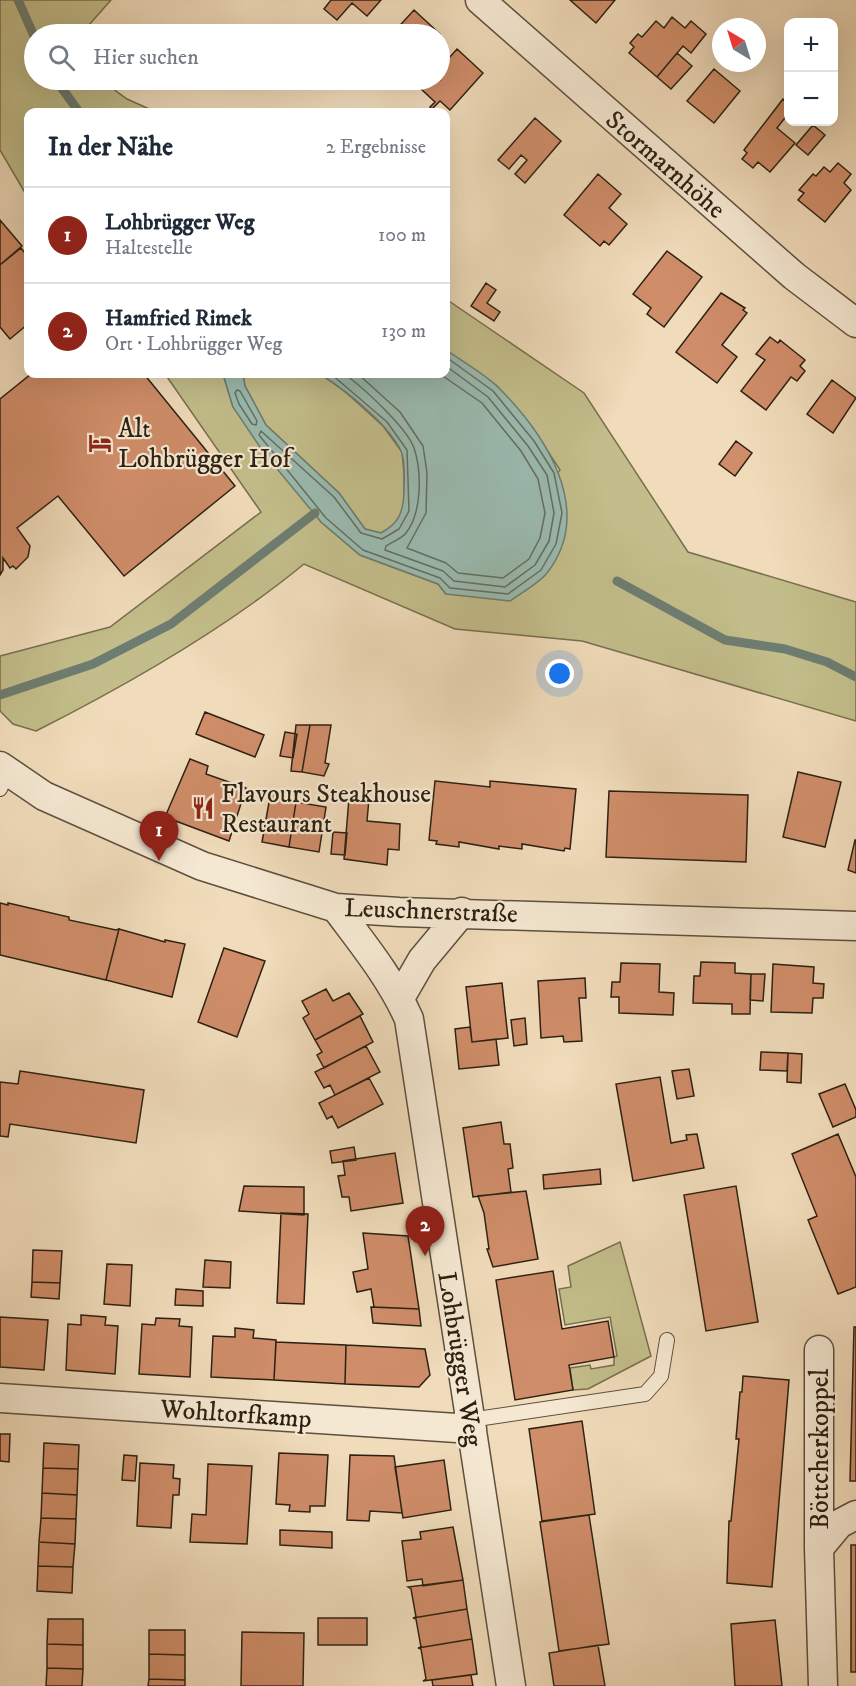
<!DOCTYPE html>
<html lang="de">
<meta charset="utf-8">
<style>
body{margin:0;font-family:"IM FELL DW Pica",serif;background:#f2f2f3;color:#1f2937}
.controls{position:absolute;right:18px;top:18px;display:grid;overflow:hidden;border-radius:12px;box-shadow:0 6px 24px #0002}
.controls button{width:54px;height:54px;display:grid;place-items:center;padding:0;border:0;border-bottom:2px solid #e0e1e3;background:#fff;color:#1f2937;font:30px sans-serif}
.compass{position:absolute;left:712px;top:18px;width:54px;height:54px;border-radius:50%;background:#fff;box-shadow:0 6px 24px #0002;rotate:322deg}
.you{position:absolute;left:560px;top:674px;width:21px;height:21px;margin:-15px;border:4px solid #fff;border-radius:50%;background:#1a73e8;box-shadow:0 0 0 9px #1a73e833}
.badge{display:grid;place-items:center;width:39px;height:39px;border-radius:50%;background:#8f2418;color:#fff;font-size:20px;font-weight:700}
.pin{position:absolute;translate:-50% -50px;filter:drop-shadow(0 2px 3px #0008)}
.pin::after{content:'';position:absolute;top:32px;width:21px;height:18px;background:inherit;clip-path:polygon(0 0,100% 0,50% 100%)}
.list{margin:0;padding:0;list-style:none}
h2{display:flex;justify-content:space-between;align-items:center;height:78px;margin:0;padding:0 24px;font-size:26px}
h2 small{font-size:20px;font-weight:400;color:#747a83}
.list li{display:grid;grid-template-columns:39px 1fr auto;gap:18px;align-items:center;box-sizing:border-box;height:96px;padding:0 24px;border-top:2px solid #e0e1e3}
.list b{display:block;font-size:22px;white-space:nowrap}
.list p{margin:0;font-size:20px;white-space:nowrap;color:#747a83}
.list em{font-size:20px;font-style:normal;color:#747a83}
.icon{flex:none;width:33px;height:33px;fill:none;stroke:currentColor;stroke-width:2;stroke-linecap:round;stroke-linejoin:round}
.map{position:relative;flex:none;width:856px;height:1686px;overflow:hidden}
.search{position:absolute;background:#fff;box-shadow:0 6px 24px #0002;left:24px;top:24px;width:426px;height:66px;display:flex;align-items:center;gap:15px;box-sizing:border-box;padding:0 21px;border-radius:33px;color:#747a83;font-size:22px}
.panel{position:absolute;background:#fff;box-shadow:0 6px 24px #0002;left:24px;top:108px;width:426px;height:270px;border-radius:12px}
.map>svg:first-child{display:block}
.green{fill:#c2bd8a;stroke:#786f4e;stroke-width:1.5}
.water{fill:#9abbb0;stroke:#6e7d71;stroke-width:1.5}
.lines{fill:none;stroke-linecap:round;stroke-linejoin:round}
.shore{stroke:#646e62;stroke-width:1.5}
.stream{stroke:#6e7d71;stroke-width:9}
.building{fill:#cf8d69;stroke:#2d2113;stroke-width:1.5}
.service-casing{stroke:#5e503d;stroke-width:16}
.minor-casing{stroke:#5e503d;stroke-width:31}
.service{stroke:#f5e8d2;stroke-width:14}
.minor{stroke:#f5e8d2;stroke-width:28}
.labels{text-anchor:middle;stroke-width:4.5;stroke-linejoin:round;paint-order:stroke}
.street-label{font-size:26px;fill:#2d2113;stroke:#f5e8d2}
.poi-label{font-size:26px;fill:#2d2113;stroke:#f5e8d2;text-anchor:start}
</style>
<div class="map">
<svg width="856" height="1686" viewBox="0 0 856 1686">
<rect width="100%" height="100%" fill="#f0dbba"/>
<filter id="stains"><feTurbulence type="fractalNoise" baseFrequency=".00333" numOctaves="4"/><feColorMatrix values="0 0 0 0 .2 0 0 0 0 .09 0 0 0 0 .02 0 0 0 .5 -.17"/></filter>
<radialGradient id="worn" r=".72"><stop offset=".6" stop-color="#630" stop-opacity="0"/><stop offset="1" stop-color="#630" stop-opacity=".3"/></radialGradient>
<path class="green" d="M0 0H111L81 34H34V80H101L127 99 156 112H28V198L0 150Z
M446 299 584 393 688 552 856 602V721L582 641 455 629 304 564C225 629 127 685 36 731L13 724 0 711V656L110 627 261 512 165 374H223L233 407 321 522 360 555 438 584 446 594 560 470 539 438 497 386 446 350Z
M243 374H320L340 387 383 426 402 452 404 474V510L395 525 381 533 365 529 339 493 266 425 245 386Z
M620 1242 651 1356 588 1389 573 1390 570 1368 590 1365 591 1369 614 1365V1357L617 1356 610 1317 565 1325 559 1289 571 1287 568 1266Z"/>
<path class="water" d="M446 350C462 361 483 373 498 387 545 434 596 510 547 573 538 584 521 593 510 601L446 594 438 584 360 555 321 522 264 453 233 407 223 374H243L245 386 266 425 339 493 365 529 381 533C399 523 403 513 404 492 404 480 406 462 401 451 387 422 346 391 320 374H446Z"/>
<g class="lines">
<path class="shore" d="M331 374 387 422 407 450 409 511 399 529 382 539 361 533 334 497 261 431 259 435 326 518 363 550 440 578 450 588 508 594 541 570 556 544 562 513 554 473 534 441 493 391 446 357
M344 374C362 386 407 428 414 448 422 472 422 513 406 533 401 539 392 542 386 546L385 550 443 571 454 581 505 587 535 565 549 541 554 513 547 475 528 446 488 397 446 366
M358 374 400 412 423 446 427 473 426 513 407 548 446 563 458 573 503 578 529 559 540 538 545 513 538 479 521 451 482 403 440 374
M237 390 240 391 257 421 256 425 252 424 239 404 235 393Z"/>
<path class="stream" d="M18 0 34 36
M56 80 79 112
M617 581 725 640 785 649 827 662 856 677
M0 695 93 664 171 624 315 513"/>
</g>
<path class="building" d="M331 0H381L367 16 352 3 337 20 324 9Z
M570 0H615L596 23Z
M414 10 440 34V35L392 34Z
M672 17 685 28 691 21 706 34 691 53 683 46 657 77 629 53 634 47 630 43 638 34 642 37 656 21 664 28Z
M457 49 483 73 450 110 440 101 432 109 430 107 435 102 421 89 429 80H440V68Z
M677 53 692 66 671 89 657 77Z
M714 69 740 91 714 123 687 101Z
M783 99 788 104V114L777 128 795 143 770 172 758 162 753 168 742 159 747 153 744 150Z
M535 118 561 141 525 183 515 174 527 160 521 155 509 169 498 160Z
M813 125 825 135 808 155 796 145Z
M838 163 851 174 844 183 851 190 825 222 798 200 804 193 799 190 813 174 816 176 824 167 830 172Z
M598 174 621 194 609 208 627 224 609 245 604 241 600 246 564 215Z
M0 220 22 246 0 265Z
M21 248 28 257V324L10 339 0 327V265Z
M667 251 702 277 664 327 647 314 651 308 633 294Z
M486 283 496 290 487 303 500 312 494 321 471 306Z
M721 293 745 308 743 310 747 313 722 345 737 357 717 383 676 352Z
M770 337 778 343 780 340 805 360 800 366 805 371 797 381 791 377 766 410 741 391 765 360 756 354Z
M31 374H144L235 486 124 576 58 496 17 528 30 546 28 557 16 569 13 566 10 568 3 558V570L0 575V399Z
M832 380 856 398 833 433 807 414Z
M736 441 752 453 735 476 719 464Z
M205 712 264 735 255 757 196 734Z
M296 725H310L302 772 291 771Z
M310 725H331L325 763 329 764 324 776 302 772Z
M285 732 297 734 293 758 280 756Z
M190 759 208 766 206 774 246 788 229 841 165 817Z
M798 772 841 782 825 847 783 837Z
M435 781 490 787V781L576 789 570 849 565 848 564 851 522 844V849L499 846V849L459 842V847L436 844 437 841 429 840Z
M271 791 279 793 278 799 296 802 289 847 262 842Z
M609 791 748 795 746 862 606 857Z
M349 798 369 799 367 821 400 824 399 850 388 849 387 865 344 859Z
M296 802 326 807 319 852 289 847Z
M333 832 347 833 345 855 331 854Z
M855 840H856V873L848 870Z
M0 903 8 905V903L69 917V920L116 930 119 929 106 980 0 955Z
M119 929 165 942V940L185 944 172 997 106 980Z
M224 948 265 961 237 1037 198 1022Z
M701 962 735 963V973L751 974 750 1014H732V1004L693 1003 694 976H700Z
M621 963 660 964 659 992 674 993 673 1015 619 1013V997H611L612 982H620Z
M773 964 814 967 813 983 824 984 823 998H813L812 1013 771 1012Z
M751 974H765L763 1001 750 1000Z
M585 978 586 998H579L582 1041 564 1042 563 1036 541 1038 538 981Z
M502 983 508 1038 472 1042 466 987Z
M326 989 333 1001 349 993 363 1014 315 1040 303 1018 309 1014 302 1001Z
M360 1016 373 1042 324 1068 317 1055 322 1052 315 1040Z
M525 1018 527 1044 514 1046 511 1020Z
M470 1027 472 1042 496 1039 499 1065 459 1069 455 1029Z
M366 1046 380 1072 335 1095 330 1085 324 1088 315 1072Z
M761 1052 788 1053 787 1071 760 1070Z
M788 1053 802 1054 801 1083 787 1082Z
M689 1069 694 1096 677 1099 672 1071Z
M20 1071 144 1090 136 1143 10 1124 8 1137 0 1136V1082L18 1084Z
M660 1077 671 1143 687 1140 686 1135 697 1134 704 1168 633 1181 616 1084Z
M369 1078 383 1104 338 1128 332 1116 327 1119 319 1103Z
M845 1084 856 1110V1117L833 1127 819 1094Z
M501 1122 504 1144H510L513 1168 508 1169 511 1192 473 1197 463 1128Z
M838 1134 856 1177V1287L838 1294 808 1220 817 1216 792 1154Z
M354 1147 356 1160 332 1163 330 1151Z
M395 1153 403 1203 351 1211 349 1197H342L338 1176 345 1175 343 1161Z
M600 1169 601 1184 544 1189 543 1175Z
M244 1186 304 1187V1215L239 1211Z
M736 1186 758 1322 706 1331 684 1195Z
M526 1191 538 1259 493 1267 487 1249H489L484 1213 478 1196Z
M281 1213 308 1214 304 1304 277 1303Z
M363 1233 408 1236 419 1309 374 1307 371 1289 357 1292 353 1272 368 1269Z
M33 1250 62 1251 60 1283 32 1282Z
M205 1260 231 1262 230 1288 203 1287Z
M107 1264 132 1265 130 1306 104 1304Z
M553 1271 562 1329 608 1321 614 1357 569 1365 573 1390 515 1400 496 1280Z
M32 1282 60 1283 59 1299 31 1297Z
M176 1289 203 1291V1306L175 1305Z
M371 1307 419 1309 421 1326 373 1323Z
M81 1315 106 1317 105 1325 118 1326 115 1374 66 1370 68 1324 81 1325Z
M0 1317 48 1320 44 1370 0 1367Z
M156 1318 180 1319 179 1326 192 1327 190 1377 139 1374 142 1324 155 1325Z
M854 1327H856V1481H850Z
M235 1328 254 1330 253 1338 276 1340 274 1380 211 1377 213 1336 235 1337Z
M276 1342 346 1345 345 1384 274 1380Z
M346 1345 425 1349 430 1375 419 1387 345 1384Z
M743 1376 789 1380 772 1587 727 1583 729 1521H731L739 1439H736L740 1392H742Z
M582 1421 595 1514 542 1521 529 1429Z
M0 1434H10L9 1462 0 1461Z
M44 1443 79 1445 78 1469 43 1468Z
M279 1453 328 1455 325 1506H310V1512L289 1511 290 1505 276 1504Z
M124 1455 137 1456 135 1481 122 1480Z
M350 1455 394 1456 402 1513 370 1511 369 1521 347 1520Z
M444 1460 451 1510 403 1518 395 1467Z
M140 1463 174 1465 173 1478 180 1479 179 1495H173L171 1528 137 1526Z
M208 1464 252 1466 247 1544 190 1542 192 1514 206 1515Z
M43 1468 78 1469 77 1495 42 1493Z
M42 1493 77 1495 76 1519 41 1518Z
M589 1515 609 1644 559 1651 540 1522Z
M41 1518 76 1519 75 1544 39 1542Z
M453 1527 463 1580 423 1586 422 1579 407 1581 402 1541 421 1539 420 1532Z
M280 1530 332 1532V1548L280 1545Z
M39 1542 75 1544 73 1567 38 1566Z
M851 1545H856V1672H851Z
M38 1566 73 1567 72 1593 37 1591Z
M463 1580 467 1609 413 1618 416 1617 411 1589 408 1587Z
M467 1609 472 1639 418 1648 421 1647 416 1619 413 1618Z
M318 1618H367V1645H318Z
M48 1619H83V1645L47 1644Z
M775 1620 782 1686H735L731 1624Z
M149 1630H185V1655L149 1654Z
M242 1632 304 1633 303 1686H241Z
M472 1639 477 1674 423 1681 426 1679 421 1649 418 1648Z
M47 1644 83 1645V1669L47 1668Z
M598 1645 605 1686H554L549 1653Z
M149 1654 185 1655V1680L149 1679Z
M47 1668 83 1669 82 1686H46Z
M471 1675 473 1686H433L432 1680Z
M149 1679 185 1680V1686H148Z"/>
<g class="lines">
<g class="service-casing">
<path id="service" d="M0 789 8 771
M470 1420 645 1394 661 1376 667 1340"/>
</g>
<g class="minor-casing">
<path id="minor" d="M480 0 794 276 856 323
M0 766 44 796 202 866 336 908 399 912 856 926
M336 908C362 943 391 978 409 1019L511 1686
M400 998 422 960 462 912
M819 1350V1548
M0 1398 472 1429
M823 1686 819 1548 839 1524 856 1515"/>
</g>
<use href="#service" class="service"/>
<use href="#minor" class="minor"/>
</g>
<defs>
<g id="hotel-bare" transform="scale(1.8)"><path d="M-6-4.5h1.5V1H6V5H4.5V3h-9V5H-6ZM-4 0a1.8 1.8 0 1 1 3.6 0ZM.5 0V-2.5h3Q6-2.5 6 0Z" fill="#8f2418" stroke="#f5e8d2" stroke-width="2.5" paint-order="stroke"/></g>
<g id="restaurant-bare" transform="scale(1.8)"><path d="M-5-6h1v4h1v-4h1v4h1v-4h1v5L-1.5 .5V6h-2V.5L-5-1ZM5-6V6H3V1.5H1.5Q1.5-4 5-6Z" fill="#8f2418" stroke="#f5e8d2" stroke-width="2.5" paint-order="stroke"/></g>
</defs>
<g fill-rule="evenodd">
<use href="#hotel-bare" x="100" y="443"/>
<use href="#restaurant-bare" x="203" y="808"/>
</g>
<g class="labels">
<g class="street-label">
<text transform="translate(666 164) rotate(41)" y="9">Stormarnhöhe</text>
<text transform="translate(431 910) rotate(2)" y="9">Leuschnerstraße</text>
<text transform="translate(461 1359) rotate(81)" y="9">Lohbrügger Weg</text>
<text transform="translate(236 1413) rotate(4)" y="9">Wohltorfkamp</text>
<text transform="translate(819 1449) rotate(-90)" y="9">Böttcherkoppel</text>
</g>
<g class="poi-label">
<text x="118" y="437">Alt<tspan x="118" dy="30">Lohbrügger Hof</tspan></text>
<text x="221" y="802">Flavours Steakhouse<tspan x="221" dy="30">Restaurant</tspan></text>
</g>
</g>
<rect width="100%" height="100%" filter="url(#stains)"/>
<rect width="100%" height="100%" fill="url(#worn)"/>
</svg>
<div class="controls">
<button>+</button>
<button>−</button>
</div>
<svg class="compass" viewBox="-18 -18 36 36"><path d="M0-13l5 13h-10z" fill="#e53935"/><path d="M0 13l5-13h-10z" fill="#747a83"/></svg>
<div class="you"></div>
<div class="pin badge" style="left:159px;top:861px">1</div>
<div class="pin badge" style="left:425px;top:1256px">2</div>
<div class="search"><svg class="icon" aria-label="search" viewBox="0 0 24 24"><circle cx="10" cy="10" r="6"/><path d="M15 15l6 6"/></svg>Hier suchen</div>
<section class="panel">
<h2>In der Nähe<small>2 Ergebnisse</small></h2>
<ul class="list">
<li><span class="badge">1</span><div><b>Lohbrügger Weg</b><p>Haltestelle</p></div><em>100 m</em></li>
<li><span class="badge">2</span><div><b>Hamfried Rimek</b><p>Ort · Lohbrügger Weg</p></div><em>130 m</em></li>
</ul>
</section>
</div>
